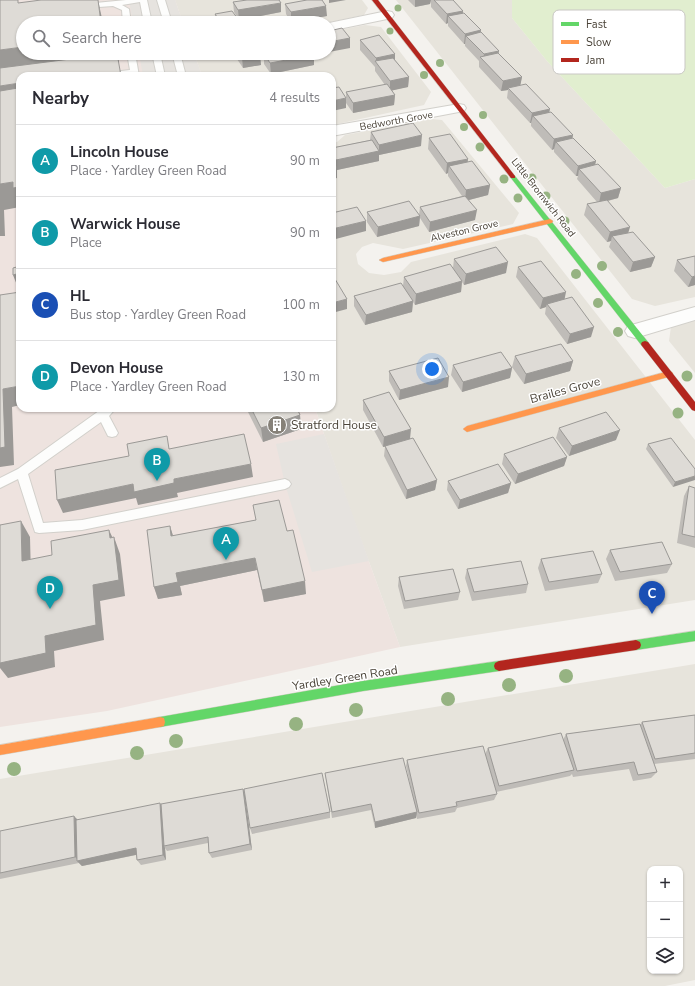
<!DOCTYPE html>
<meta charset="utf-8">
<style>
body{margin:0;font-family:"Nunito Sans",sans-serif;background:#f7f7f7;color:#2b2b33}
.controls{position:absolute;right:12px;bottom:12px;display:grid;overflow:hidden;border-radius:8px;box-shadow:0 1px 3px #0004}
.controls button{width:36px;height:36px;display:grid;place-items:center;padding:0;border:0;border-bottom:1px solid #e1e1e2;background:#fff;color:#2b2b33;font:20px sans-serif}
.you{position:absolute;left:432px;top:369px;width:14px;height:14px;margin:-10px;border:3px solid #fff;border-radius:50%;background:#1a73e8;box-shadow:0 0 0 6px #1a73e833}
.badge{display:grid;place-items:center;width:26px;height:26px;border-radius:50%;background:#b45309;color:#fff;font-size:13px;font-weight:700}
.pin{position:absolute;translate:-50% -33px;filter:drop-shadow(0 1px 2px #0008)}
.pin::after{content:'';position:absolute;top:21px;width:14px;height:12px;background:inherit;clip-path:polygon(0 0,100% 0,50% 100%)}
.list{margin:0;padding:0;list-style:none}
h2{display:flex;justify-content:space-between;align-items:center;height:52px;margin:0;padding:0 16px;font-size:17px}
h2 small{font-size:13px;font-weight:400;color:#7c7c81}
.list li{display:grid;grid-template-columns:26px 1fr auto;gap:12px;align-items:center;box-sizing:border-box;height:72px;padding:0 16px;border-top:1px solid #e1e1e2}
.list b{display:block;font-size:15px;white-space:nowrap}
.list p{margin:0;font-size:13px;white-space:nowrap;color:#7c7c81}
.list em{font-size:13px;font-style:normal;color:#7c7c81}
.icon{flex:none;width:22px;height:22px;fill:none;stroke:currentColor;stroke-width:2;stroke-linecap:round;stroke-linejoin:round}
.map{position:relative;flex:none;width:695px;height:986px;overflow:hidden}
.search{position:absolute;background:#fff;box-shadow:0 1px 3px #0004;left:16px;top:16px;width:320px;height:44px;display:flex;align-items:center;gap:10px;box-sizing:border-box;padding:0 14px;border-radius:22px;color:#7c7c81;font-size:15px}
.panel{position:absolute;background:#fff;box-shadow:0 1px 3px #0004;left:16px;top:72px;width:320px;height:340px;border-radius:12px}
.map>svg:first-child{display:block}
.residential{fill:#e7e4dc;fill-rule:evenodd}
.medical{fill:#eee3df}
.green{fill:#e1eecf}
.parking{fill:#e6e3df}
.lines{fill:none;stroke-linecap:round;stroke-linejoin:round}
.lane-casing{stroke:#d2d0cb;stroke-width:2}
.street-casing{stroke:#d2d0cb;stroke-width:2}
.fast-casing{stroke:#d3cfc5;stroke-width:1}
.slow-casing{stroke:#d3cfc5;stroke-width:1}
.jam-casing{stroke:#d3cfc5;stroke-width:1}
.lane{fill:#fdfdfc;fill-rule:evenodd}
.street{fill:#fdfdfc;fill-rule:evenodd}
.fast{fill:#63d668;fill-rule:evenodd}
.slow{fill:#ff974d;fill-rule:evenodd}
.jam{fill:#b3261e;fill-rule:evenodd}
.tree{fill:#96b382}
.wall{fill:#bfbcb8}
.shaded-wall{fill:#9b9996}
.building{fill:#dedbd6;stroke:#9b9996}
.labels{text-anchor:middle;stroke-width:3;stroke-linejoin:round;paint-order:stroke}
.far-street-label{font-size:10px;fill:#4b4439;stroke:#fff}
.street-label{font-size:12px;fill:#4b4439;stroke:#fff}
.poi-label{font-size:12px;fill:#4b4439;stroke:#fff;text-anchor:start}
.key{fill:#fff;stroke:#c9c7c4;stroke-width:1}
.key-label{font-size:11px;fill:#4b4439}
</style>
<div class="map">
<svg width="695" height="986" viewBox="0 0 695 986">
<rect width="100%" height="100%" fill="#f4f2ee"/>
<path class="residential" d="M175 0H362L368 8 364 15 326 23H183Z
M396 0H512V18L547 61 665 188 695 179V297L655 306 632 299Z
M365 25 381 27 431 92 424 105 333 125 332 76H202L194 53H329V32Z
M431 119 442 120 519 213 513 224 403 249 373 243 362 247 356 254 358 264 369 273 384 275 401 272 411 262 525 234 537 238 695 440V600L400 647 352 515 315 408H332V143L337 142 345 135Z
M695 320V373L669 341 671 327Z
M695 664V980L665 986H0V779ZM650 869H680V971H650Z"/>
<path class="medical" d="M0 0H175L183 23H23V53H194L202 76H20V408H315L352 515 400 647 107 711 0 727Z"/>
<path class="green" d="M512 0H695V179L665 188 547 61 512 18Z"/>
<path class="parking" d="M129 0H175L183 23H133Z
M139 53H194L202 76H143Z
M324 434 369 561 312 572 285 484 276 444Z"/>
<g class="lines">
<g class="lane-casing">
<path id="lane" d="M126 0H147L152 23H144L140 2 122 5 129 9 131 23H123L122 10 113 6 85 8 81 6 85 4Z
M157 0H165L172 23H164Z
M127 53H135L139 76H131V75L91 76 95 74 130 70Z
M152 53H160L165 76H157Z
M172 53H180L186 76H178Z
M103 408H116L109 416 118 433 116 436 112 437 108 436 101 422 28 474 43 523 82 520 285 479 289 481 291 484 289 487 285 489 82 530 39 533 35 532 18 479 0 488V478L18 469Z"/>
</g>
<g class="street-casing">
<path id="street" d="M387 11 392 12 394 15 392 18 329 31V23Z
M459 104 464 105 466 108 464 111 332 136V126Z
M695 307V320L635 338 628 336 625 331 628 326Z"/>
</g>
<g class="fast-casing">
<path id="fast" d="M513 175 515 176 648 342 649 344 648 346H642L511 178 510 177Z
M695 631V641L636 650 632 648 631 645 632 642 636 640Z
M499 661 503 663 504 666 503 669 499 671 363 691 160 727 156 726 155 722 156 718 160 717 363 681Z"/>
</g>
<g class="slow-casing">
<path id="slow" d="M550 219 553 221 552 223 383 262 379 260 383 258Z
M669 371 672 372 673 374 672 376 467 432 463 429 467 426Z
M160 717 164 718 165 722 164 726 160 727 0 755V745Z"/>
</g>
<g class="jam-casing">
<path id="jam" d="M372 0H378L515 176V178H511Z
M645 341 648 342 695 402V411L692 410 642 346 641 344 642 342Z
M636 640 640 642 641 645 640 648 636 650 499 671 495 669 494 666 495 663 499 661Z"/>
</g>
<use href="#lane" class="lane"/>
<use href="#street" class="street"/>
<use href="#fast" class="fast"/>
<use href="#slow" class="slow"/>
<use href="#jam" class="jam"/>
</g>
<g class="tree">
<circle cx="398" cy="8" r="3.5"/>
<circle cx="390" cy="31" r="3.5"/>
<circle cx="440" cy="63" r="4"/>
<circle cx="424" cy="75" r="4"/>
<circle cx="483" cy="115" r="4"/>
<circle cx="464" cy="127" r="4"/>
<circle cx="480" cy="147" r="4.5"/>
<circle cx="532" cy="178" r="4.5"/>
<circle cx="504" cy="179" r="4.5"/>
<circle cx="546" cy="196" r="4.5"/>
<circle cx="518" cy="198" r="4.5"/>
<circle cx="565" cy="221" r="4.5"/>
<circle cx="602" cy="266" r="5"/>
<circle cx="576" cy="274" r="5"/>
<circle cx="598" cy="303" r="5"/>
<circle cx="618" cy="332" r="5"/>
<circle cx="687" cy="376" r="5.5"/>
<circle cx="678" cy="413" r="5.5"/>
<circle cx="566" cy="676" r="7"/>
<circle cx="509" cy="685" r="7"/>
<circle cx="448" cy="699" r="7"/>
<circle cx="356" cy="710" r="7"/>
<circle cx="296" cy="724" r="7"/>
<circle cx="176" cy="741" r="7"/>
<circle cx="137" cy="753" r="7"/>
<circle cx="14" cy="769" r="7"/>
</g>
<path class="wall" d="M408 0H431L430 4 415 7Z
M431 0H453L463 11V14L481 30V33L499 51 498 53 522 77 520 85 573 135 572 138 596 161 595 165 621 188 618 198 608 201 628 233 655 257 651 267 630 272 609 247 611 241 607 242 584 215 587 204 597 202 577 179 578 176H576L554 152V149L552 150 531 126V123H530L507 98 508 90 501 91 479 67V61L465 46V44H464L448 26V23L446 24 431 7Z
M233 2 281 12 239 20 234 12Z
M285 4 327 16 291 22 286 14Z
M215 14 241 23H216Z
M360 40 395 54V60L409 77 408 87 392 90 395 95 394 105 353 113 346 103V108V92L385 85 375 71V67L360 50Z
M233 53H259L261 65 243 68Z
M267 53H326L314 55V65L271 74 264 64V54Z
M371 132 421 146 379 155V161L337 170V178L332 179V148L370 140Z
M429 138 468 162 490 185 488 195 469 200 475 220 429 232 420 218 419 226 377 237 367 222V212L419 215 420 207 462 196 448 176V173L446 174 428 149Z
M695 256V285L688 287 674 271 677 260Z
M454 259 506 273 464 285 462 282 461 292 415 305 413 302 412 312 365 325 354 306V296L403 286 404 277 453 268Z
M518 267 564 299 591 337 567 344 545 314 546 307 540 309 516 277Z
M515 356 573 361 570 371 524 384 512 367Z
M453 365 512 368 510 378 462 392 451 375Z
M389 371 448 387 399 400 389 381Z
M363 400 410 439 437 480 435 490 406 499 384 456 385 447H383L363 410Z
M246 408H297L300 415 301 429 263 442Z
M559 428 616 440 569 456 556 438Z
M648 444 695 469 673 487 646 449Z
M504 454 567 457 564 466 515 484 502 464Z
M448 481 511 483 508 493 458 509 447 490Z
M689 486 695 488V548L677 543 684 496Z
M253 505 287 531 306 594 264 602 257 570 180 586 182 595 158 599 154 587 170 526 173 536 256 520Z
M610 550 672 564 667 573 615 581 606 559Z
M541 559 602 574 598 583 545 591 538 568Z
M467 569 528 584 526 593 472 601 465 578Z
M399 577 460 592 458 600 404 609 398 586Z
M695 715V759L654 764 657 772 651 778 633 781 629 769 573 777 572 774 570 776 496 792 497 794 494 800 457 808 455 812 417 819 416 815V818L375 828 371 810 332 818 326 780 325 773 412 792 406 766 407 760 485 754 488 748 563 740 566 734 640 725 642 722Z
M243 789 245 795 252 850 212 858 209 853 208 843 167 851 165 848 166 860 141 865 137 860 136 855 82 866 79 863 0 879V831L78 820 161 805Z
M330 812V818L252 834 250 828Z"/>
<path class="shaded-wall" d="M98 0 103 23H101Z
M329 0H346L329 3Z
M415 0H431L430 4 415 7Z
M281 3V12L239 20 238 10Z
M326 6 327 16 291 22V12Z
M463 11 462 21 448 16V23L446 24 447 14Z
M481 30 480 40 466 36 465 44H464L465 34Z
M350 38V48L329 52V42Z
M23 47V53H108L109 62 0 75V50Z
M499 51 497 61 483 60 484 54Z
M312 53H326L314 55V65L271 74 270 63Z
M260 54 261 65 243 68 242 58Z
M395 54V64L376 62V58Z
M409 77 408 87 390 91V81Z
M522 77 520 87 508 88V90L501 91 503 81Z
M20 83V109L0 102V86Z
M395 95 394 105 353 113V103Z
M346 98V108L332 111V101Z
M550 109 548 119 533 116 531 123H530L532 113Z
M422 135 421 146 379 155V161L337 170V178L332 179V169L336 168V160L379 151V145Z
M573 135 571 145 556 142 554 149 552 150 554 139Z
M468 159 467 169 449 166 448 173 446 174 447 163Z
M596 161 593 172 579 169 578 176H576L578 166Z
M13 182 20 187V207L4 210 5 236H0V184Z
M490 185 488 195 465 201 466 190Z
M621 188 618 198 599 203 601 193Z
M477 210 475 220 429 232 430 222Z
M420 216 419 226 377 237 378 227Z
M366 221V231L332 240V229Z
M630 227 627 237 612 236 611 241 607 242 610 232Z
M655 257 651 267 630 272 633 262Z
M508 262 506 273 464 285 466 274Z
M20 273V293L13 275Z
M695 276V285L688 287 692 277Z
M462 281 461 292 415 305 416 294Z
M566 292 564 302 547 304 546 307 540 309 543 298Z
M347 299V309L332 313V303Z
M413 301 412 312 365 325 366 315Z
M594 327 591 337 567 344 570 334Z
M573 361 570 371 524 384 526 374Z
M512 368 510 378 462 392 463 382Z
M449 377 448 387 399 400 400 390Z
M20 386V405L12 407 14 465 0 467V448L3 389Z
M300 415 301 429 263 442 261 428Z
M411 429 410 439 383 447 384 437Z
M620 430 616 440 569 456 572 446Z
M567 457 564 466 515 484 518 474Z
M251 464 253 477 177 493 178 497 138 505 136 498 63 513 57 500 133 484 174 479Z
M695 476V480L673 487 675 482Z
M437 480 435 490 406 499 407 490Z
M511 483 508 493 458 509 460 500Z
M21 521 30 537 31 577 22 561Z
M170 526 174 539 171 536Z
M109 530 115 543 114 537 120 554 125 596 100 601 104 640 54 651 55 667 8 678 0 668V663L45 636 93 585 110 538Z
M255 558 257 570 180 586 182 595 158 599 154 587 176 573Z
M305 581 306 594 264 602 262 590Z
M243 789 245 795 252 850 250 844Z
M160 803 163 809 164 846 165 848 166 860 163 855Z
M417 812 416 818 375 828V822Z
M74 816 80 822 136 848 140 854 82 866 77 861H79L75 857Z"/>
<path class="building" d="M0 0H18V3L41 0H98L101 23H23V47L0 50Z
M247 0H279L281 3 238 10 233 2Z
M307 0H322L326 6 291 12 285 4Z
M434 0H453L463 11 447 14Z
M232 11 241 23H221L215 14Z
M464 13 481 30 465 34 448 16Z
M342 28 350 38 329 42V31Z
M481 32 499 51 484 54 466 36Z
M379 35 395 54 376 58 360 40Z
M117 53 121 76H20V83L0 86V68Z
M238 53H259L260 54 242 58Z
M267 53H312L314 55 270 63 264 54Z
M498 53 522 77 503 81 480 57Z
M393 58 409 77 390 81 375 61Z
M387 84 395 95 353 103 346 92Z
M526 84 550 109 532 113 508 88Z
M339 87 346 98 332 101V88Z
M18 88 19 93H20V188V187L13 188V182L0 184V91Z
M551 112 573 135 554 139 533 116Z
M413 123 422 135 379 145 371 132Z
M450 134 468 159 447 163 429 138Z
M573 138 596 161 578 166 556 142Z
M372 140 379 151 336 160 332 154V148Z
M332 160 337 168 332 169Z
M472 161 490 185 466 190 449 166Z
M598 164 621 188 601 193 579 169Z
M465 196 477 210 430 222 420 207Z
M607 200 630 227 610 232 587 204Z
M409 201 420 216 378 227 367 212Z
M357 207 366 221 332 229V213Z
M633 232 655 257 633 262 612 236Z
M496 247 508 262 466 274 454 259Z
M695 256V276L692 277 677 260Z
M541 261 566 292 543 298 518 267Z
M450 264 462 281 416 294 404 277Z
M20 266V273L13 275V268Z
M332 274 347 299 332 303Z
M401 283 413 301 366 315 354 296Z
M20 292V386L3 389 5 447 0 448V295Z
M572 297 594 327 570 334 547 304Z
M561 344 573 361 526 374 515 356Z
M501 352 512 368 463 382 453 365Z
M438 358 449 377 400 390 389 371Z
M389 392 411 429 384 437 363 400Z
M251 408H297L300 415 261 428Z
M606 412 620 430 572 446 559 428Z
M244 434 251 464 174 479V483L134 492 133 484 57 500 55 470 129 456 127 444 167 436 169 449Z
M553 437 567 457 518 474 504 454Z
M413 438 437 480 407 490 385 446Z
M671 438 695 469V476L675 482 648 444Z
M498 464 511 483 460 500 448 481Z
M689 486 695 488V537L682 534Z
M279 500 287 531 293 530 305 581 262 590 255 558 176 573 178 582 154 587 147 530 170 526 171 536 256 520 253 505Z
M21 521 22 561 52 555 51 541 109 530 110 538 114 537 119 580 93 585 96 625 45 636 46 653 0 663V525Z
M662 542 672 564 620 572 610 550Z
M593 551 602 574 549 582 541 559Z
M521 561 528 584 474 592 467 569Z
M453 569 460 592 405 601 399 577Z
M695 715V753L655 759 642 722Z
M640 724 657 772 638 775 634 762 577 771 566 734Z
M561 733 574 770 499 786 488 748Z
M483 746 497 794 456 802 457 806 419 813 407 760Z
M403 758 417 812 375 822 371 804 332 812 325 773Z
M322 773 330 812 250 828 244 789Z
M243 789 250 844 209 853 208 837 164 846 161 804Z
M160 803 163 855 137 860 136 848 77 861 76 820Z
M74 816 75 857 0 873V831Z"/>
<defs>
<g id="building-disc" transform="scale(1)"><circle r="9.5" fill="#868178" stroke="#fff"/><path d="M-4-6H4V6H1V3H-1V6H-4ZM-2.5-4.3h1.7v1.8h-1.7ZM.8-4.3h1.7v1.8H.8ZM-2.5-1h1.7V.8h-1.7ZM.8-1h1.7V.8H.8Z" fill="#fff"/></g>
</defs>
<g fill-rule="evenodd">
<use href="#building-disc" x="277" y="425"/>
</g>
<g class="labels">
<g class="far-street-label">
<text transform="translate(396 120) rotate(-10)" y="4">Bedworth Grove</text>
<text transform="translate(544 197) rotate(52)" y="4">Little Bromwich Road</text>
<text transform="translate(464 230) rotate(-13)" y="4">Alveston Grove</text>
</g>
<g class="street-label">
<text transform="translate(565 390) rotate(-15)" y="4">Brailes Grove</text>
<text transform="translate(345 678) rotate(-9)" y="4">Yardley Green Road</text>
</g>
<g class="poi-label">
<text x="291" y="429">Stratford House</text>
</g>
</g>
<rect x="553" y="10" width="132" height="64" rx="6" class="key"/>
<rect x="561" y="22" width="18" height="4" fill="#63d668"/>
<rect x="561" y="40" width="18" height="4" fill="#ff974d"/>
<rect x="561" y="58" width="18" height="4" fill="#b3261e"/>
<g class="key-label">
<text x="586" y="28">Fast</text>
<text x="586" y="46">Slow</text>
<text x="586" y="64">Jam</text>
</g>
</svg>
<div class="controls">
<button>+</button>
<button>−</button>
<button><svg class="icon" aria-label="layers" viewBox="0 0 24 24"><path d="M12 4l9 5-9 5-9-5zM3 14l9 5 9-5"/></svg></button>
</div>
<div class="you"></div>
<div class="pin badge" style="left:226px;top:560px;background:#0f9aa8">A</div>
<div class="pin badge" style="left:157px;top:481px;background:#0f9aa8">B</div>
<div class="pin badge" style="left:652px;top:614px;background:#1a4fb4">C</div>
<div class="pin badge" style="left:50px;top:609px;background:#0f9aa8">D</div>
<div class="search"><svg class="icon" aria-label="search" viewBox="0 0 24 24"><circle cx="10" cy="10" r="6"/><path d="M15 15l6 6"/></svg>Search here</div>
<section class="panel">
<h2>Nearby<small>4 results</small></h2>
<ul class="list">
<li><span class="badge" style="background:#0f9aa8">A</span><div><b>Lincoln House</b><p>Place · Yardley Green Road</p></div><em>90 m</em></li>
<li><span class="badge" style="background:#0f9aa8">B</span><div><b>Warwick House</b><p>Place</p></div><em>90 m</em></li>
<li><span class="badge" style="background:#1a4fb4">C</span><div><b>HL</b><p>Bus stop · Yardley Green Road</p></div><em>100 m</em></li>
<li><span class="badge" style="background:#0f9aa8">D</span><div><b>Devon House</b><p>Place · Yardley Green Road</p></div><em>130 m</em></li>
</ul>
</section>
</div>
